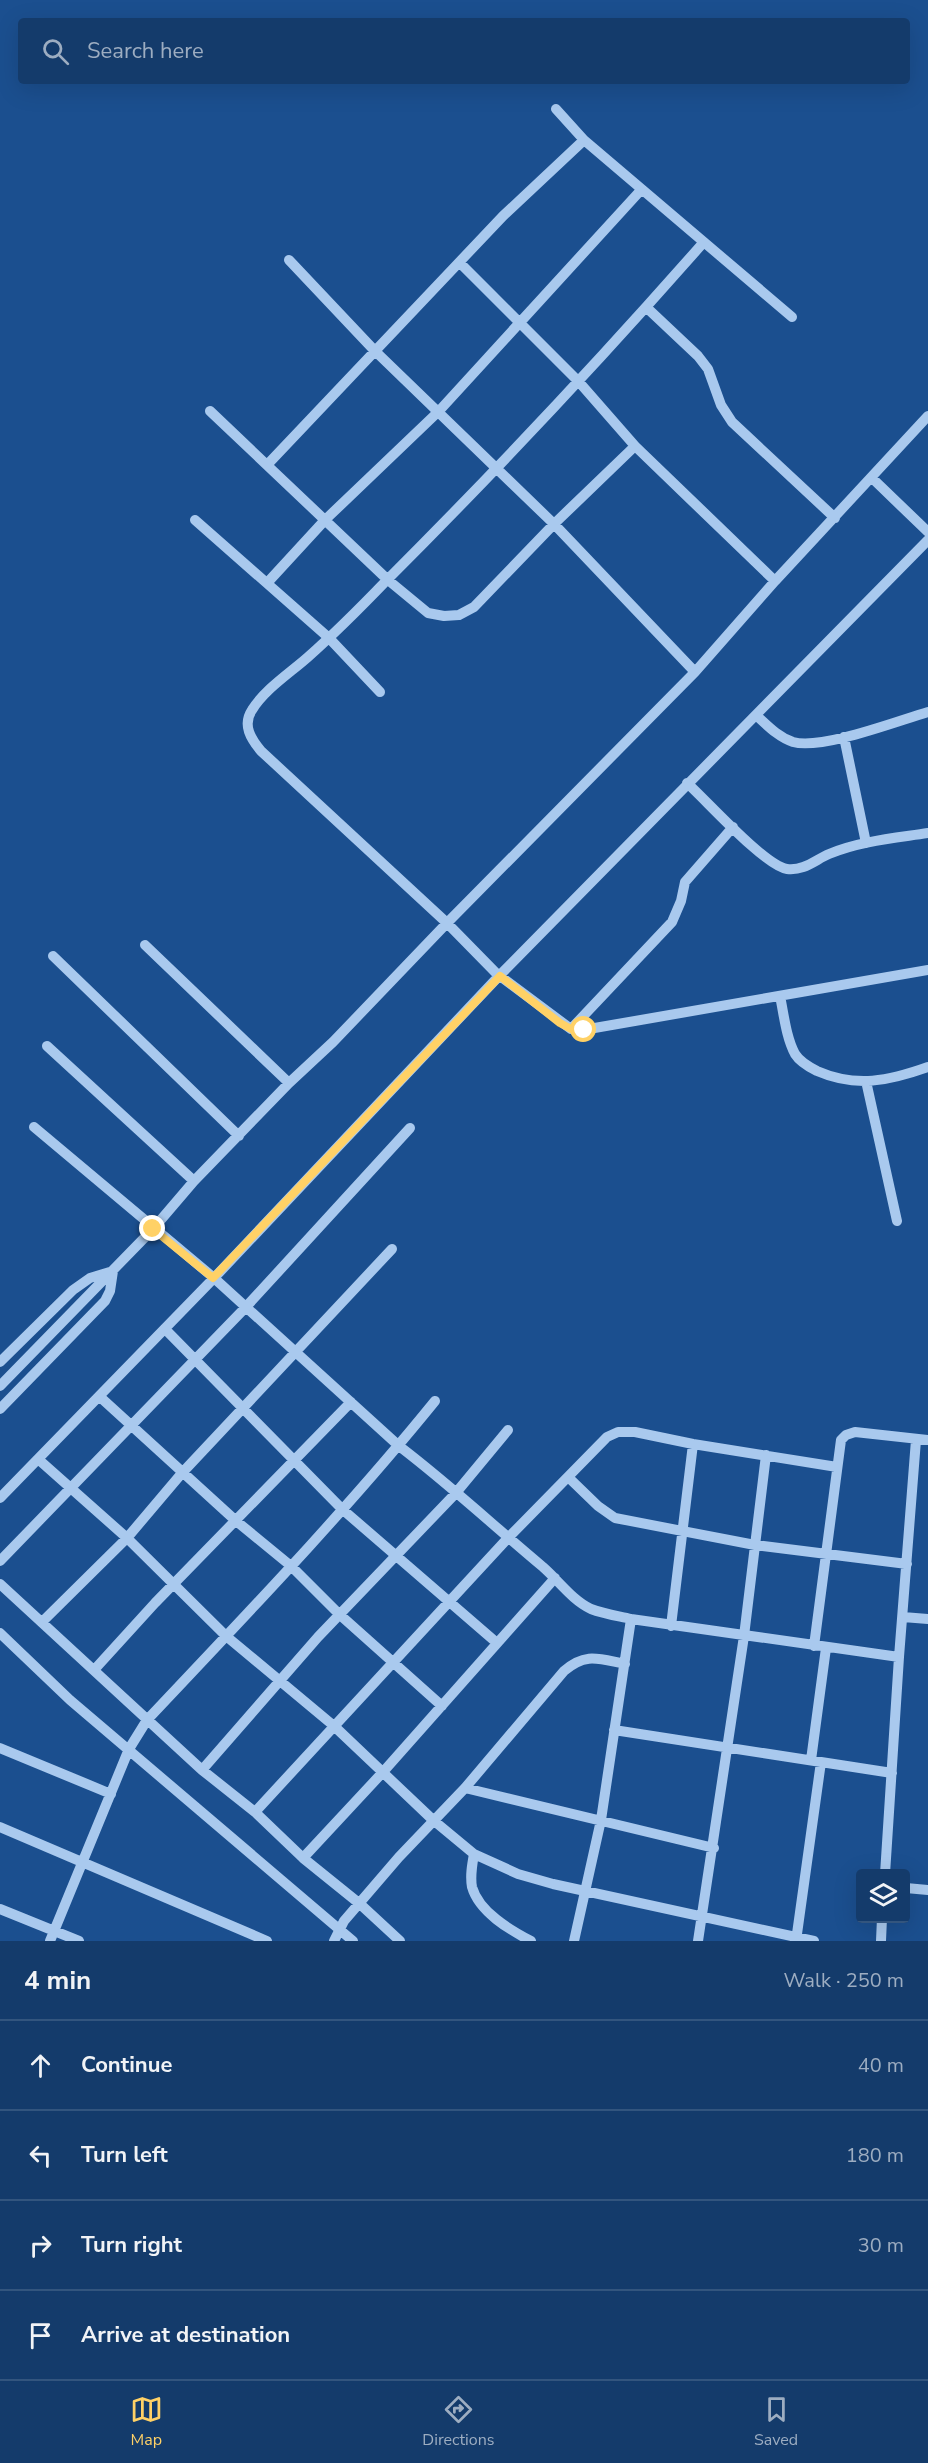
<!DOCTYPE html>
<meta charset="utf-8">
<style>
body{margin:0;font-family:"Nunito Sans",sans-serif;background:#1d4271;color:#f1f3f6}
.controls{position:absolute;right:18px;bottom:18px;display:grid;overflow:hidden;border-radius:6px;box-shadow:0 6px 24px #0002}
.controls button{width:54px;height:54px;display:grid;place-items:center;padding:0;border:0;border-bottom:2px solid #33557e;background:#143b6b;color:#f1f3f6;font:30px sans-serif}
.stop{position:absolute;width:18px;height:18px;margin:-14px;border:4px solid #ffd166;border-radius:50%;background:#fff}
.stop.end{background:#ffd166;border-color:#fff;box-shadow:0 2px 6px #0008}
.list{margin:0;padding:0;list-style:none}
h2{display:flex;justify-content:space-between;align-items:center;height:78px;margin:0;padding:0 24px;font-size:26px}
h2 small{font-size:20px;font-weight:400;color:#9dadc1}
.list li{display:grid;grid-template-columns:39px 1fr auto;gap:18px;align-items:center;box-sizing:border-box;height:90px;padding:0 24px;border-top:2px solid #33557e}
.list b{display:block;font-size:22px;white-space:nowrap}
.list em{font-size:20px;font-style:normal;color:#9dadc1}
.icon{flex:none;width:33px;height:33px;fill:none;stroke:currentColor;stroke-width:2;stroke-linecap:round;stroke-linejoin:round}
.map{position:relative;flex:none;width:928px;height:1941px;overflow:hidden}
.search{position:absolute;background:#143b6b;box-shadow:0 6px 24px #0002;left:18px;right:18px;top:18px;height:66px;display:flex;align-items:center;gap:15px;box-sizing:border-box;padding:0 21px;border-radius:6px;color:#9dadc1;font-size:22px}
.sheet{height:438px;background:#143b6b}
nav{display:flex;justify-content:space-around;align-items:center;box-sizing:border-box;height:84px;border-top:2px solid #33557e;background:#143b6b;font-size:16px;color:#9dadc1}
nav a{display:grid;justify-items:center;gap:3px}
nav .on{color:#ffd166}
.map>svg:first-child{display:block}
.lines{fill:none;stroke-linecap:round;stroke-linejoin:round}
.minor{stroke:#a9c9ee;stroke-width:10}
.route{stroke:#ffd166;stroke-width:8}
</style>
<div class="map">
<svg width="928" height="1941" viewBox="0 0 928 1941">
<rect width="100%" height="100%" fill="#1b4f8f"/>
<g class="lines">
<path class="minor" d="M556 109 584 140 792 317
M703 243C601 359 495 472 386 581 361 607 335 633 308 657 290 673 265 689 252 710 242 725 251 739 261 751L447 923 496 973 571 1029 583 1030 928 970
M289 260 374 350 554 524 695 672
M460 263 579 382 635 446 775 581
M646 307 698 356 708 369 721 405 732 422 835 518
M210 411 388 580 428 613 444 616 459 615 474 607 554 524 635 446
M267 465 503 216 584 140
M872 478 928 532
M195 520 329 638 380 692
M268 582 325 520 439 411 641 190
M756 715C767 725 778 737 793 742 822 750 897 721 928 712
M844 737 866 843
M687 783C706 800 765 866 787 869 804 871 815 860 829 854 860 841 896 838 928 833
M145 945 289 1083
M53 956 239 1136
M780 996C784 1015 786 1037 795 1054 800 1062 809 1067 817 1071 856 1088 889 1081 928 1067
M571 1029 672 922 681 901 685 882 733 827
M47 1046 194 1181
M866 1081 897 1221
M34 1127 214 1278 399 1446C449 1484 495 1527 543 1567 559 1581 572 1600 591 1609 604 1614 618 1616 631 1619L899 1657
M165 1329 342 1509 497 1643
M0 1362 73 1290 90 1278 113 1271 110 1291 105 1301 0 1409
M0 1386 153 1229 194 1181 289 1083 333 1042 447 923 695 672 775 581 928 416
M99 1396 235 1520 291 1566 339 1614 442 1706
M38 1459 127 1538 226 1636 334 1726 433 1820 474 1854 518 1874 553 1884 814 1941
M568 1477 598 1506 615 1518 755 1545 907 1564
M0 1498 214 1278 499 976 928 540
M0 1561 245 1308 410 1128
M0 1584 202 1770 255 1812 303 1858 360 1904 400 1941
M903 1617 928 1619
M42 1622 127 1538 182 1473 392 1249
M671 1626 693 1444
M0 1633 70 1700 353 1941
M814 1646 841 1440 846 1435 855 1432 928 1440
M94 1670 155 1603 351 1402
M614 1730 892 1773
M0 1748 111 1794
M811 1760 826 1648
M202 1770 318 1637 455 1494 508 1430
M465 1788 714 1848
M255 1812 508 1538 607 1437 618 1432H635L693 1444 837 1467
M0 1827 267 1941
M474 1854C472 1865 470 1876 472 1887 479 1912 510 1930 531 1941
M303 1858 383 1772 555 1578
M885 1874 899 1657 916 1440
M906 1888 928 1890
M0 1909 79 1941
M50 1941 129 1749 147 1720C245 1616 345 1512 435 1401
M334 1941 344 1921 399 1857 465 1788 564 1671C586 1652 599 1659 625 1664
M574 1941 601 1820 631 1619
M698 1941 744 1636 766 1455
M796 1941 821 1762
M881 1941 882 1918"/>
</g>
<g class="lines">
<path class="route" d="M153 1229 213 1278 500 976 560 1023 571 1029 584 1030"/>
</g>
</svg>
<div class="controls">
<button><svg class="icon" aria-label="layers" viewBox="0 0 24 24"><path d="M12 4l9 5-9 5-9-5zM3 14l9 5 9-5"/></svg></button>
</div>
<div class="stop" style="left:584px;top:1030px"></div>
<div class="stop end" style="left:153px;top:1229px"></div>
<div class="search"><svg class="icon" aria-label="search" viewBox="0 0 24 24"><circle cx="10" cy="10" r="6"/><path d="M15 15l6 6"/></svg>Search here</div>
</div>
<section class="sheet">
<h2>4 min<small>Walk · 250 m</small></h2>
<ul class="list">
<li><svg class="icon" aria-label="ahead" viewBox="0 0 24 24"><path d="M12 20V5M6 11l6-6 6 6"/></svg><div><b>Continue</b></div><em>40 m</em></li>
<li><svg class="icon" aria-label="left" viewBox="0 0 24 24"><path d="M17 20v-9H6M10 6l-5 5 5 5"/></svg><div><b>Turn left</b></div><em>180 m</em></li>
<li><svg class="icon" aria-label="right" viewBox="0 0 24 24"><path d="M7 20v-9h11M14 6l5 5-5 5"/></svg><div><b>Turn right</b></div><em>30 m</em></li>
<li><svg class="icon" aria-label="arrive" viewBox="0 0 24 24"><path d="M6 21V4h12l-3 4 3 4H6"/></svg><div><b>Arrive at destination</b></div></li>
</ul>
</section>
<nav>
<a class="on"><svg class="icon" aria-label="map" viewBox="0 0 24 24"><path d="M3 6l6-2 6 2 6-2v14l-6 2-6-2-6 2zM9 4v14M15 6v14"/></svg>Map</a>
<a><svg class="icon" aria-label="directions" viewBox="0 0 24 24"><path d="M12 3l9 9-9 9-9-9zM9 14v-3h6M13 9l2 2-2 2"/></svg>Directions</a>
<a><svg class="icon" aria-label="saved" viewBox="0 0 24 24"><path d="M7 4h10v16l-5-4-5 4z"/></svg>Saved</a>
</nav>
